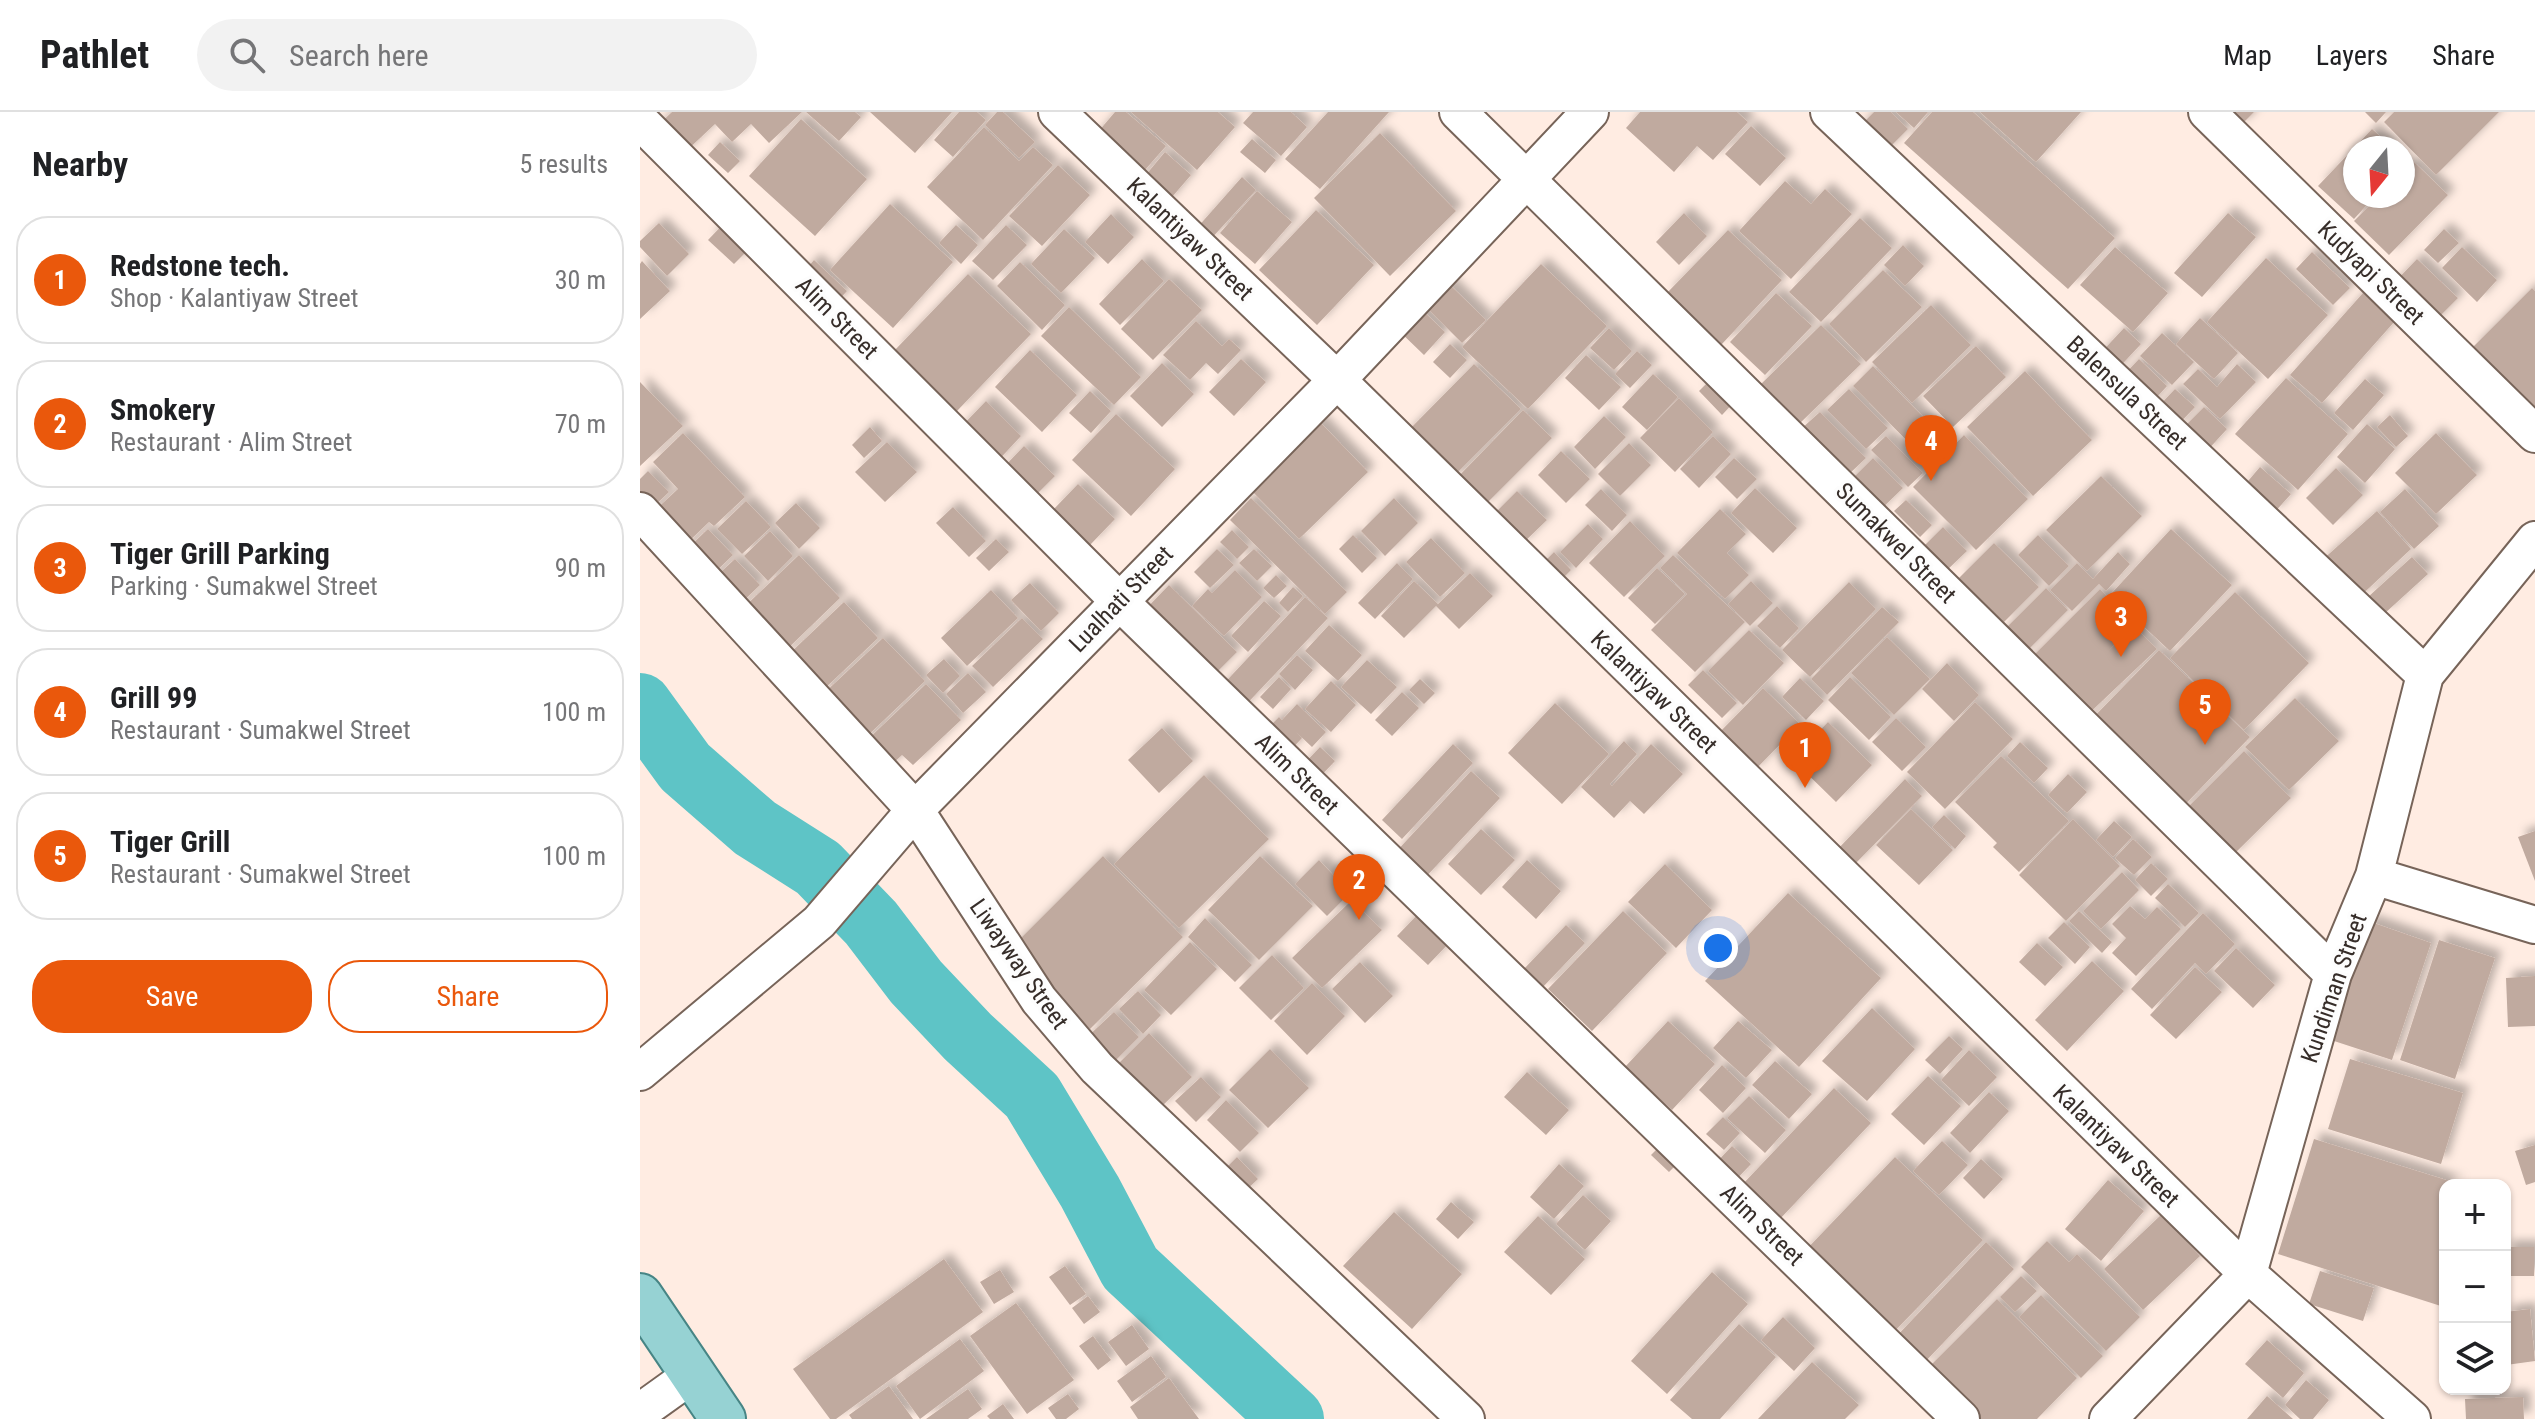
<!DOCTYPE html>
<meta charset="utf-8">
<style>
body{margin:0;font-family:"Roboto Condensed",sans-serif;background:#f2f2f2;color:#202124}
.controls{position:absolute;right:24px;bottom:24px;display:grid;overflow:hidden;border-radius:16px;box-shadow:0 2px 6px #0004}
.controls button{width:72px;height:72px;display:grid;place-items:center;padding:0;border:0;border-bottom:2px solid #e0e0e0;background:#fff;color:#202124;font:40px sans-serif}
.compass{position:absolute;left:1703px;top:24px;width:72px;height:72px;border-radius:50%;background:#fff;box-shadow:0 2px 6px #0004;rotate:198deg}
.you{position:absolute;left:1078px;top:836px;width:28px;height:28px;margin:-20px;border:6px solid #fff;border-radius:50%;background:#1a73e8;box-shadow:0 0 0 12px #1a73e833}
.badge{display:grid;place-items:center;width:52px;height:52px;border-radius:50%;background:#ea580c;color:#fff;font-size:26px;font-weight:700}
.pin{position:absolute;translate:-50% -66px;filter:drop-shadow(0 2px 4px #0008)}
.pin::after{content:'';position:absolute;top:42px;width:28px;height:24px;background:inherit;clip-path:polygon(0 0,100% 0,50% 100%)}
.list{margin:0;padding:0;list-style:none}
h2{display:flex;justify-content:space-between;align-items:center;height:104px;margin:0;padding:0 32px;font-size:34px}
h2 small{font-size:26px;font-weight:400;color:#757577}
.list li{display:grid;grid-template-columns:52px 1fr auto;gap:24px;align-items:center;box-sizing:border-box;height:128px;margin:0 16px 16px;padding:0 16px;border:2px solid #e0e0e0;border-radius:32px}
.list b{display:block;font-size:30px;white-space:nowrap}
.list p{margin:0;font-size:26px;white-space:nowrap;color:#757577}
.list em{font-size:26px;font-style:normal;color:#757577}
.actions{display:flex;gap:16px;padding:24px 32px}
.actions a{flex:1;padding:18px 0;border:2px solid #ea580c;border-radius:32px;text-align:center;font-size:28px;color:#ea580c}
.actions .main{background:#ea580c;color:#fff}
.icon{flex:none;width:44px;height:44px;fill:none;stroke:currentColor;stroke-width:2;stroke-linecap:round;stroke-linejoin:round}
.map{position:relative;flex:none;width:1895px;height:1307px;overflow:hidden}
header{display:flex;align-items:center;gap:48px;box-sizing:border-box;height:112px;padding:0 40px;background:#fff;border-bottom:2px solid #e0e0e0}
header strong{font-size:38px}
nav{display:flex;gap:44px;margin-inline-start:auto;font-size:28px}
.search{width:560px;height:72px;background:#f2f2f2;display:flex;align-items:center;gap:20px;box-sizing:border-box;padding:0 28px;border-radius:44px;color:#757577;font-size:30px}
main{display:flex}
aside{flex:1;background:#fff}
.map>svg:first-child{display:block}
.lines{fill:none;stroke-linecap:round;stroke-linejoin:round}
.river{stroke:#5ec4c6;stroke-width:64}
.building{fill:#c0aa9f;filter:url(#shadow)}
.minor-casing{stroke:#776459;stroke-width:40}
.major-casing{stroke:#478585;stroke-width:48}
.minor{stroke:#fff;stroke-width:36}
.major{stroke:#96d2d3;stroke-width:44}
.labels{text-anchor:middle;stroke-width:7;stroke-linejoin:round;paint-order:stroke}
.street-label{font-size:24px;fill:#362d29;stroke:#fdfdfd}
</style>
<header>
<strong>Pathlet</strong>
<div class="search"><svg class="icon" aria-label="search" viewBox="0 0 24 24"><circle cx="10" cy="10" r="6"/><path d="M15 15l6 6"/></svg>Search here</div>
<nav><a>Map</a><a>Layers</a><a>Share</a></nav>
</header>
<main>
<aside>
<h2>Nearby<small>5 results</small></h2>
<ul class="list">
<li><span class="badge">1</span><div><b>Redstone tech.</b><p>Shop · Kalantiyaw Street</p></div><em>30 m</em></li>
<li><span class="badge">2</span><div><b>Smokery</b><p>Restaurant · Alim Street</p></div><em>70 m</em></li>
<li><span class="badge">3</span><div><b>Tiger Grill Parking</b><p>Parking · Sumakwel Street</p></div><em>90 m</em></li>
<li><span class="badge">4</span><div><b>Grill 99</b><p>Restaurant · Sumakwel Street</p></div><em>100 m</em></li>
<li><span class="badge">5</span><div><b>Tiger Grill</b><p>Restaurant · Sumakwel Street</p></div><em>100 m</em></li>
</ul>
<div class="actions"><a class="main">Save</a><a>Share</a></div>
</aside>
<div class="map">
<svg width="1895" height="1307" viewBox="0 0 1895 1307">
<defs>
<filter id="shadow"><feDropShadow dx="7" dy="-7" stdDeviation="4" flood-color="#0004"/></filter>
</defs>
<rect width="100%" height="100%" fill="#ffece2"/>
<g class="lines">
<path class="river" d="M0 593 45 655 115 716 178 756 231 811 276 870 328 925 392 984 450 1080 490 1156 652 1307"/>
</g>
<path class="building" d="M32 0H162L129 31 111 12 92 30 75 12 42 43 15 16Z
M166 0H215L221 5 199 29Z
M230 0H312L275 41Z
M319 0H337L346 8 313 45 294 28Z
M357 0H363L395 30 379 46 345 13Z
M475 0H486L526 34 497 67 452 27Z
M491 0H578L595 15 557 58Z
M613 0H651L667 15 641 44 603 11Z
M688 0H749L680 77 645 47Z
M1000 0H1097L1108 10 1073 48 1057 34 1034 60 986 16Z
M1234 0H1251L1268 17 1244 41 1218 16Z
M1256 0H1288L1274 16Z
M1292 0H1333L1475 126 1428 177 1264 31Z
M1340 0H1441L1396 50Z
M1582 0H1614L1599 15Z
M1725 0H1746L1736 11Z
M1754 0H1859L1796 63 1744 10Z
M161 7 227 67 175 124 109 64Z
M1111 14 1146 46 1120 74 1085 42Z
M344 15 379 49 393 35 413 53 343 128 287 75Z
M1732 17 1753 36H1715V84H1735L1714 107 1678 74Z
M740 21 816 99 750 164 674 86Z
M612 27 636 48 625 61 600 40Z
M80 30 100 49 88 61 68 43Z
M525 40 551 63 526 92 500 70Z
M1773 49 1808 83 1749 143 1714 109 1739 84H1763V59Z
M418 53 450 83 402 134 369 104Z
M602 65 616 78 569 129 556 117Z
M1145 69 1171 92 1185 77 1212 102 1151 167 1099 119Z
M617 79 652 110 615 152 580 121Z
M250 92 313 150 253 216 190 158Z
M676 98 734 153 677 213 619 158Z
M1044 101 1067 124 1039 153 1016 130Z
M1588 101 1616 125 1562 185 1534 161Z
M471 102 494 125 468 152 445 130Z
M90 105 116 130 94 152 68 128Z
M1220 106 1252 136 1181 210 1149 180Z
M19 111 49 142 27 164 0 135V129Z
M316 113 338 133 321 152 299 131Z
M366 113 387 133 353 168 332 149Z
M424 117 455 146 421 181 391 152Z
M1804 117 1819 131 1798 151 1784 138Z
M1088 118 1142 168 1081 233 1026 182Z
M1263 133 1284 154 1265 174 1244 153Z
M1475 135 1528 181 1493 220 1440 173Z
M1822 135 1857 168 1837 190 1802 156Z
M1672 140 1710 176 1693 193 1656 157Z
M1626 146 1688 203 1628 267 1567 210Z
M502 147 524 169 480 213 459 192Z
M1777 147 1818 186 1791 213 1751 174Z
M174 148 207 179 193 194 161 163Z
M2 149 30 179 0 207V152Z
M380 150 425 193 402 218 357 174Z
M901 152 967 214 888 297 822 235Z
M1243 158 1282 195 1226 250 1189 212Z
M328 162 391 222 317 299 254 239Z
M529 167 562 198 513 248 481 217Z
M808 171 846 208 822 231 785 194Z
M1892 176 1895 179V301L1831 237Z
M1136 181 1172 214 1125 263 1090 230Z
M1723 181 1755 209 1682 291 1650 263Z
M1291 193 1331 233 1272 291 1232 250Z
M429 195 501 265 474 293 401 224Z
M779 195 805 220 784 243 757 217Z
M1560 206 1598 241 1574 267 1536 232Z
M556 209 582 234 589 227 601 238 578 262 566 251 550 268 523 243Z
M1181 213 1221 252 1158 313 1119 274Z
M969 216 992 239 974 258 950 236Z
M1484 216 1501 232 1473 262 1456 246Z
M1522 221 1554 250 1532 273 1500 244Z
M810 232 827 248 810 266 793 250Z
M1336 234 1366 265 1313 315 1283 284Z
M390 238 437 283 402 320 355 275Z
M997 239 1012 253 990 276 975 262Z
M946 243 981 275 959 298 925 266Z
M601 247 626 270 594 304 569 280Z
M1499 247 1527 274 1508 295 1479 268Z
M522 251 554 282 522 315 490 284Z
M834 252 881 297 810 368 764 323Z
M1597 252 1616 270 1580 307 1543 272 1558 257 1577 275Z
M1233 254 1299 321 1279 341 1213 274Z
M1385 259 1452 328 1393 384 1327 315Z
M1013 262 1038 285 1007 318 982 295Z
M1074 264 1097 287 1082 303 1059 279Z
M1646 266 1708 322 1658 378 1595 322Z
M1725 267 1744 283 1713 318 1694 301Z
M0 270 43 314 0 354Z
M1209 277 1248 316 1226 337 1187 298Z
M1535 277 1555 295 1534 317 1514 299Z
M450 279 471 299 451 321 429 301Z
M1039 286 1073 320 1035 360 1000 326Z
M346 289 381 324 354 353 318 318Z
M1564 295 1587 317 1565 341 1541 318Z
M883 298 912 326 843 395 815 368Z
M1180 300 1226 346 1207 364 1161 317Z
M476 302 535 357 491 404 432 348Z
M1750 303 1768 324 1756 335 1737 315Z
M964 304 986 325 955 357 934 335Z
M678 308 728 360 659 427 609 376Z
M1727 312 1755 337 1725 371 1697 345Z
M230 315 242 329 224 346 212 333Z
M43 321 105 385 74 414 69 410 42 436 10 403 38 377 13 350Z
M1796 321 1837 363 1796 402 1755 361Z
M1324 323 1388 387 1336 438 1273 375Z
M1073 324 1091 342 1059 376 1040 357Z
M1246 324 1283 361 1268 375 1231 338Z
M247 330 277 360 245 390 215 360Z
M989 331 1011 353 980 384 958 362Z
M384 334 415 364 392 387 361 358Z
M921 339 950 367 926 391 898 363Z
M1094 346 1117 367 1097 387 1075 365Z
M1233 346 1263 376 1233 405 1204 375Z
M1620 355 1651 382 1633 402 1603 375Z
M1696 356 1723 383 1693 413 1666 386Z
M8 359 29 380 8 400 0 392V367Z
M1461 364 1502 404 1447 459 1406 418Z
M438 372 475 407 450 433 413 398Z
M1115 376 1157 416 1133 441 1091 401Z
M961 377 987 403 972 419 945 393Z
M1765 377 1799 414 1774 437 1740 400Z
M877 379 907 408 880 434 851 405Z
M611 386 707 480 685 502 590 408Z
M754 386 778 411 745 444 721 419Z
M1266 388 1292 413 1280 425 1254 399Z
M106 389 131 415 102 442 77 417Z
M156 391 180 416 159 437 135 411Z
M313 395 346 429 329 445 296 411Z
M1080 397 1106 422 1087 441 1109 463 1085 487 1037 441Z
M1737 399 1771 437 1715 489 1680 450Z
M990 409 1025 444 984 485 949 451Z
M948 412 963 427 936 456 920 440Z
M1303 415 1327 439 1305 460 1281 437Z
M68 417 93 443 69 466 44 440Z
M1531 417 1592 473 1530 539 1470 483Z
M592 418 609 435 597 447 580 430Z
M130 419 153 444 128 469 104 444Z
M713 423 737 446 722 461 699 437Z
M1398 423 1429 454 1409 474 1378 443Z
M791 426 825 461 800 485 766 450Z
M356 427 369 440 349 459 336 446Z
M1354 431 1399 475 1364 510 1319 466Z
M577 437 594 453 570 476 554 460Z
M614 437 632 454 617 469 599 451Z
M914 440 931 458 916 473 899 455Z
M1478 440 1490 452 1466 479 1459 472 1432 499 1410 478 1437 451 1453 467Z
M159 443 200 486 140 544 99 500Z
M1033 443 1105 510 1055 560 1011 518 1047 482 1020 456Z
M1772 445 1788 462 1744 502 1728 485Z
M95 447 120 473 94 498 69 471Z
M757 451 773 467 735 507 718 491Z
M1017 456 1045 482 1015 512 988 486Z
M595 458 622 485 584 524 552 494 568 477 572 481Z
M830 461 853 484 819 517 796 494Z
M636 463 647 474 634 486 623 476Z
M774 469 798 492 764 526 741 504Z
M1111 469 1133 491 1110 514 1088 492Z
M1209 470 1236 497 1170 565 1142 538Z
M390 471 419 501 401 519 371 488Z
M529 473 597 540 569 568 501 502Z
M653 475 663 484 648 500 639 491Z
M1406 476 1428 498 1381 545 1359 523Z
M1460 477 1495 512 1469 538 1495 515 1517 537 1441 609 1384 553Z
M351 478 378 506 327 554 301 526Z
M1595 480 1669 551 1604 618 1530 546Z
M665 485 688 506 599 600 577 579Z
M624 489 641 504 608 540 591 524Z
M204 490 238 526 181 580 147 544Z
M1137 494 1159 516 1140 536 1117 514Z
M1242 495 1259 510 1187 583 1171 567Z
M382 506 403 527 353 575 332 554Z
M689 513 722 543 698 569 665 539Z
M1109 518 1144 551 1103 593 1068 559Z
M1247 525 1290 567 1254 603 1211 561Z
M243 526 285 569 222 629 180 585Z
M1519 538 1610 625 1536 702 1445 614Z
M657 543 673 558 655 578 639 562Z
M304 547 320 564 303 581 286 563Z
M727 548 757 575 731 602 701 575Z
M1307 551 1339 583 1314 609 1282 577Z
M1063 558 1097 591 1082 606 1048 573Z
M328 561 346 580 323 601 306 582Z
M639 565 651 577 633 597 620 585Z
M1210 565 1251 605 1229 628 1188 588Z
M1160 566 1184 589 1166 608 1142 585Z
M780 567 795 581 784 592 769 578Z
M691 569 716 593 691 620 665 597Z
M286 572 321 608 273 653 262 643 247 657 223 632Z
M1123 576 1160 612 1113 660 1076 624Z
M762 580 779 596 752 624 735 608Z
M1655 586 1699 629 1649 678 1605 635Z
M1335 590 1373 627 1305 697 1267 660Z
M915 591 969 642 922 692 868 641Z
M657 592 686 620 672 635 656 620 662 626 648 641 624 620 639 605 642 608Z
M1256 606 1286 635 1262 659 1232 630Z
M1188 610 1232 653 1196 690 1152 647Z
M522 616 553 649 519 681 488 648Z
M984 629 997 642 970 672 972 674 1011 632 1043 662 1004 702 990 689 974 706 941 675Z
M1380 630 1408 656 1394 671 1367 644Z
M813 632 833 651 762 727 742 708Z
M680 635 695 649 675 670 660 656Z
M1604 639 1651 686 1591 745 1544 699Z
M1361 644 1429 709 1379 760 1353 735 1357 731 1315 690Z
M831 659 860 686 782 769 754 742Z
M1428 662 1447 680 1427 701 1408 683Z
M564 663 629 727 539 816 474 752Z
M1265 667 1282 684 1213 754 1196 739Z
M1271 697 1313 738 1279 773 1236 733Z
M1304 703 1326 724 1315 737 1292 715Z
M1433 707 1480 754 1426 809 1379 763Z
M1474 709 1492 725 1473 745 1456 728Z
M841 717 875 748 841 783 808 752Z
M1895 719V769L1878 725Z
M1493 727 1512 745 1494 763 1475 746Z
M463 744 543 825 450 917 370 837Z
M620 744 673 794 619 848 568 798Z
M679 748 710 781 687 804 655 772Z
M887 748 921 779 896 807 862 775Z
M1511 751 1528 767 1511 784 1495 768Z
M1025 752 1072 798 1036 836 988 790Z
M1482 760 1499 778 1461 817 1443 799Z
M1528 772 1559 801 1545 815 1515 786Z
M1148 781 1241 866 1159 955 1065 869Z
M712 788 742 818 682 876 652 846Z
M1490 794 1505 807 1517 795 1541 817 1496 864 1472 841 1486 826 1472 812Z
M983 799 1027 841 952 919 908 877Z
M1439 799 1472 830 1462 841 1429 809Z
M780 800 811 829 788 853 757 824Z
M1563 801 1595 832 1566 862 1555 851 1512 897 1491 877Z
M565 806 612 853 595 870 548 825Z
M1728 809 1791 831 1752 948 1688 927Z
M1424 810 1450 835 1435 852 1408 826Z
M926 813 945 831 901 877 882 859Z
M1799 828 1855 846 1815 967 1760 948Z
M550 830 577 857 531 903 504 878Z
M1397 831 1423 855 1405 874 1379 850Z
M1596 836 1635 873 1613 896 1574 859Z
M632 843 664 876 631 908 599 876Z
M1452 849 1484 879 1427 939 1395 908Z
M720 850 753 884 725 911 692 877Z
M1555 855 1582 880 1536 927 1510 903Z
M1895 864V914L1868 915 1866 866Z
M672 871 705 904 667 943 634 909Z
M498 879 521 903 503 922 479 897Z
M1232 896 1275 937 1227 989 1182 949Z
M474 900 499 925 469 955 443 929Z
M1028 909 1075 952 1032 998 985 955Z
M1098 909 1132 938 1106 966 1073 936Z
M509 921 552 965 518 998 475 955Z
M1309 924 1323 937 1300 962 1285 948Z
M630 937 669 976 628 1016 589 978Z
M1329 938 1357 965 1329 994 1301 968Z
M1710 947 1823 981 1801 1052 1688 1017Z
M1135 949 1172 982 1149 1007 1112 973Z
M1082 953 1106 976 1083 1001 1059 978Z
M887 960 929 998 906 1023 864 985Z
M1288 964 1321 994 1284 1033 1251 1002Z
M561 965 581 985 556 1010 535 989Z
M1194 976 1231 1011 1138 1109 1101 1074Z
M1349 980 1369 999 1330 1041 1310 1021Z
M1109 984 1146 1018 1125 1041 1087 1006Z
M586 988 619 1021 600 1040 567 1008Z
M1083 1005 1100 1021 1084 1038 1066 1022Z
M1029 1025 1047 1042 1029 1060 1011 1043Z
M1674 1027 1819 1072 1805 1073 1804 1195 1638 1142Z
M1302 1029 1328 1053 1299 1083 1273 1059Z
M1895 1033V1070L1886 1073 1875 1039Z
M1092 1034 1111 1052 1092 1072 1073 1054Z
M597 1045 618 1067 601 1083 580 1062Z
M1255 1045 1343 1128 1249 1225 1162 1142Z
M1341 1047 1363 1067 1344 1087 1323 1066Z
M919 1052 944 1074 914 1107 890 1085Z
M1468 1068 1504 1099 1461 1149 1425 1117Z
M943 1083 971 1109 945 1138 916 1112Z
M811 1090 834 1110 818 1127 796 1107Z
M754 1100 822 1162 772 1217 703 1154Z
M1521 1103 1560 1144 1503 1198 1464 1157Z
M898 1104 945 1147 911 1183 864 1140Z
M1407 1129 1429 1150 1437 1142 1500 1205 1466 1239 1381 1155Z
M1346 1130 1374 1157 1282 1253 1254 1227Z
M1865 1135H1894V1164H1865Z
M304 1147 343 1200 196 1307H190L153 1257Z
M425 1154 446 1182 430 1193 409 1165Z
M360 1158 374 1180 354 1192 340 1170Z
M1680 1159 1734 1176 1723 1209 1669 1192Z
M1072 1160 1108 1192 1027 1282 991 1249Z
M1381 1164 1397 1179 1375 1200 1360 1185Z
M1401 1183 1463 1244 1441 1266 1379 1205Z
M448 1184 460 1200 444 1212 432 1196Z
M1357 1187 1437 1266 1397 1307H1335L1286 1258Z
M376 1191 434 1268 387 1302 330 1224Z
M1890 1197 1895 1249 1866 1253 1865 1200Z
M1143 1205 1175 1236 1154 1259 1121 1228Z
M1099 1212 1136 1245 1080 1307H1052L1030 1288Z
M492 1213 509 1237 486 1254 468 1230Z
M453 1224 471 1248 458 1258 439 1234Z
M320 1227 344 1259 280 1307 256 1274Z
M1627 1228 1664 1261 1643 1286 1605 1252Z
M511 1244 526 1265 492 1290 477 1269Z
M1172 1250 1219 1293 1205 1307H1118Z
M529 1266 559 1307H498L490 1295Z
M1666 1268 1689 1288 1673 1307H1660L1645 1293Z
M249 1274 273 1307H212L209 1303Z
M328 1277 342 1297 328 1307H286Z
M1829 1277H1866V1279L1829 1283Z
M428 1282 439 1297 426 1307H416L408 1296Z
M1627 1284 1653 1307H1607Z
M1883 1285 1884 1307H1826L1825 1287Z
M363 1292 374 1307H350L347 1304Z"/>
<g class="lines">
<g class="minor-casing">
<path id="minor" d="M417 0 697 268 1608 1162 1772 1307
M818 0 1693 862
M1189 0 1785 563
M1567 0 1895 322
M0 9 479 489 1321 1307
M0 399 275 698 399 888 457 956 826 1307
M1734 764 1895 813
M0 960 179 810 275 698 697 268 950 0
M0 1300 53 1262
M1468 1307 1608 1162 1693 862 1734 764 1785 563 1895 428"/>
</g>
<g class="major-casing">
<path id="major" d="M0 1184 83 1307"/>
</g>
<use href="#minor" class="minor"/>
<use href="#major" class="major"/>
</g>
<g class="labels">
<g class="street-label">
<text transform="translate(550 127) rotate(44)" y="8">Kalantiyaw Street</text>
<text transform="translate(1731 161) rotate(44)" y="8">Kudyapi Street</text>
<text transform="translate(197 206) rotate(45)" y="8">Alim Street</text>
<text transform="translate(1487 281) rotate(43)" y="8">Balensula Street</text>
<text transform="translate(1256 431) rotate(45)" y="8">Sumakwel Street</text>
<text transform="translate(481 487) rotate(-46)" y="8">Lualhati Street</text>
<text transform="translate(1014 580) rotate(44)" y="8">Kalantiyaw Street</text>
<text transform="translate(657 662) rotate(44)" y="8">Alim Street</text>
<text transform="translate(379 852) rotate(55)" y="8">Liwayway Street</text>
<text transform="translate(1694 876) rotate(-71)" y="8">Kundiman Street</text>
<text transform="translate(1476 1034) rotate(44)" y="8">Kalantiyaw Street</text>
<text transform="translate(1122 1113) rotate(44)" y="8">Alim Street</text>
</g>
</g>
</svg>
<div class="controls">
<button>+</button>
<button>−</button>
<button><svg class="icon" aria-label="layers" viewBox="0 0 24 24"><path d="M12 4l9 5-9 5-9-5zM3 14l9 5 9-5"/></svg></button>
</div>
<svg class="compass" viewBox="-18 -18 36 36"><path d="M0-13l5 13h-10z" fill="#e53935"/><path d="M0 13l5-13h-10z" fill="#757577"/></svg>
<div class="you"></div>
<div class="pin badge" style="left:1165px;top:676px">1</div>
<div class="pin badge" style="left:719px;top:808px">2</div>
<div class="pin badge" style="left:1481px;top:545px">3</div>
<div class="pin badge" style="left:1291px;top:369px">4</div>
<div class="pin badge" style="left:1565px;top:633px">5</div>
</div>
</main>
